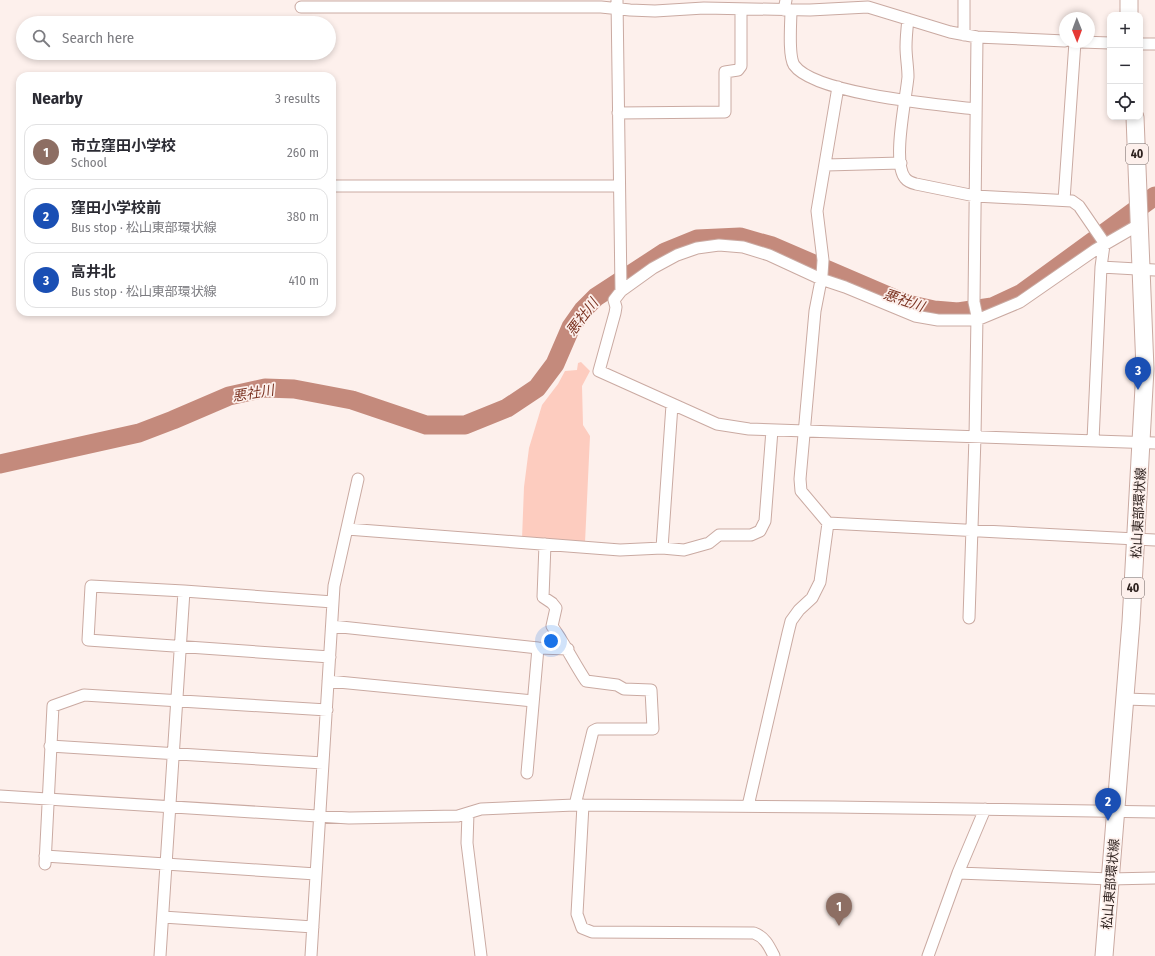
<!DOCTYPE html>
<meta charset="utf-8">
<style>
body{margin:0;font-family:"Fira Sans Condensed","Noto Sans JP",sans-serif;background:#f2f2f3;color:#2b2b33}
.controls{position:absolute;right:12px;top:12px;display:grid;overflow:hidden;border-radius:8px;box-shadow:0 2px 6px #0003}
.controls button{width:36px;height:36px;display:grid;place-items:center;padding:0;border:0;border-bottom:1px solid #e1e1e2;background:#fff;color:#2b2b33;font:20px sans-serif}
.compass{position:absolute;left:1059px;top:12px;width:36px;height:36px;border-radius:50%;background:#fff;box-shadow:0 2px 6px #0003;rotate:179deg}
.you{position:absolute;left:551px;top:641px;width:14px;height:14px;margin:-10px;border:3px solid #fff;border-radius:50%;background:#1a73e8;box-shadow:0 0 0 6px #1a73e833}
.badge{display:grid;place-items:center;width:26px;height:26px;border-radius:50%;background:#42877e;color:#fff;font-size:13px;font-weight:700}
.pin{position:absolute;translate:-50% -33px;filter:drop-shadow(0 1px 2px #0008)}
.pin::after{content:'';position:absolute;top:21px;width:14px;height:12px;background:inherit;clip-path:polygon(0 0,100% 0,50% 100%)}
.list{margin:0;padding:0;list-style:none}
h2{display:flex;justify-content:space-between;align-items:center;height:52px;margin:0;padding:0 16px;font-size:17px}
h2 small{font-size:13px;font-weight:400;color:#7c7c81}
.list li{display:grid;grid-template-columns:26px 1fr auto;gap:12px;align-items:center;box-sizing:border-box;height:56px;margin:0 8px 8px;padding:0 8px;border:1px solid #e1e1e2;border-radius:12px}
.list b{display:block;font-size:15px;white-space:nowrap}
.list p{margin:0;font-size:13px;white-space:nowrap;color:#7c7c81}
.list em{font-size:13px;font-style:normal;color:#7c7c81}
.icon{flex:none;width:22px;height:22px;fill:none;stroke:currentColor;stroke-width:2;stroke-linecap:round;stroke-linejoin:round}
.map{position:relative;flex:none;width:1155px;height:956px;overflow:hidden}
.search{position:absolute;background:#fff;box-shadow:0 2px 6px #0003;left:16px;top:16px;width:320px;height:44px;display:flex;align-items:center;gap:10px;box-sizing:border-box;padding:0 14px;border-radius:22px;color:#7c7c81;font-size:15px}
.panel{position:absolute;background:#fff;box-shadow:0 2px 6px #0003;left:16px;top:72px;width:320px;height:244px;border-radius:12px}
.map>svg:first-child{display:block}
.green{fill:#fdccbf}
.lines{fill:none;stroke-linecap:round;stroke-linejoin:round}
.river{stroke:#c48a7c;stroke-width:19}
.minor-casing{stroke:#caaaa2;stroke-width:13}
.primary-casing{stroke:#caaaa2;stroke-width:19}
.minor{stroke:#fff;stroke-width:11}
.primary{stroke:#fff;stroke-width:17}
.labels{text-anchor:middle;stroke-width:3.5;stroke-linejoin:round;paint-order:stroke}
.shield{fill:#fdf0ec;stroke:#6b5f5c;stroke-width:1}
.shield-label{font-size:12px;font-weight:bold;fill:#2d211e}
.street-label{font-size:13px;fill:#2d211e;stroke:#fdf0ec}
.water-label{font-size:14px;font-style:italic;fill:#7b3322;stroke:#fdf0ec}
</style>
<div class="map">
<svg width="1155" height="956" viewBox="0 0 1155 956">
<rect width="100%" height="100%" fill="#fdf0ec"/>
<path class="green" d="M581 362 590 371 582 386 583 425 590 436 585 543 522 539 524 487 529 448 542 405 558 384 565 371 577 370 578 363Z"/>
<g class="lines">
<path class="river" d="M0 464 139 433 173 420 229 396 265 388 294 389 352 400 426 425H465L507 408 537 388 555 364 571 327 583 310 596 297 665 252 697 239 740 237 772 246 907 304 934 310 958 312 992 307 1022 293 1155 196"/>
<g class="minor-casing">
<path id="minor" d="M617 0 621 291 614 300 616 307 615 313 599 371 717 424 749 429 1155 443
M964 0V35
M301 7H601L630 10 655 11 704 8 810 10 868 7 950 32 977 37 1065 41
M784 10 786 0
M791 10C791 22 788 55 794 65 814 94 940 105 976 109
M908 19C907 28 906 37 906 47 906 57 908 67 908 77 906 99 892 162 905 178 908 182 912 183 916 184L975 196 1072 201 1079 206 1103 241 1104 245 1101 267 1093 440
M1081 42 1110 43
M1140 44H1155
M618 113 725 112V72L738 70 741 66V9
M826 165 901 163
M332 186H618
M1064 200 1075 42
M1101 267 1155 270
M621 291 653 268 677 255 697 248 719 245 743 247 769 255 821 279 845 287 915 316 938 320H977L1020 302 1095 250 1140 224
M828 523 1155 540
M347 529 620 550 662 548 684 550 709 543 719 535H751L760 531 765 521 772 430
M545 544 543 597 552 603 556 608 552 626C565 644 574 663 586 681L617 685 624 689 651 690 653 729H597L593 731 575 805
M662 548 672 405
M184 591 91 586 88 640 330 657
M969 618 975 437 977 316 974 302 977 37
M332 626 538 648 527 773
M538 648 568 649
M328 681 533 701
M1125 699 1155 700
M50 746 323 763
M0 796 349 818 458 816 481 809 575 805 834 807 1155 812
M583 805 577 914 582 928 592 932 754 933C765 937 769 946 774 956
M748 806 788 633 791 621 799 610 812 598 820 582 828 523 801 491 800 479 815 311 822 275 823 260 817 211 838 87
M468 813 467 843 481 956
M45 856 316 874
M45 864 53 706 84 695 327 710
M958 873 1110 879 1155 878
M163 917 313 927
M160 956 184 591 333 602
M311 956 334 586 358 479
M928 956 958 873 985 809"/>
</g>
<g class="primary-casing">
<path id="primary" d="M1129 0V15
M1104 956 1131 622 1145 369 1135 117"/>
</g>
<use href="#minor" class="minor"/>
<use href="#primary" class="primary"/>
</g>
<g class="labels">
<g class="shield">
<rect x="1126" y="144" width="22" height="20" rx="3"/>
<rect x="1122" y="578" width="22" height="20" rx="3"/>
</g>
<g class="shield-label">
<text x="1137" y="158">40</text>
<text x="1133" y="592">40</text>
</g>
<g class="street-label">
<text transform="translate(1138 513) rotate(-87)" y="5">松山東部環状線</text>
<text transform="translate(1110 884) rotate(-85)" y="5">松山東部環状線</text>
</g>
<g class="water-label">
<text transform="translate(904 300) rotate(19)" y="5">悪社川</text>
<text transform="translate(582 317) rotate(-53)" y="5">悪社川</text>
<text transform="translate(253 393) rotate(-9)" y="5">悪社川</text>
</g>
</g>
</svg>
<div class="controls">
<button>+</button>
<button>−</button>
<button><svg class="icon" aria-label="locate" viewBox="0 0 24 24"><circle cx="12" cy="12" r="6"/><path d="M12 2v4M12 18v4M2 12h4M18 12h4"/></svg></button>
</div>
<svg class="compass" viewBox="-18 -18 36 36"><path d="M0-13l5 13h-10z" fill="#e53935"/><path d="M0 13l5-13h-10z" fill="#7c7c81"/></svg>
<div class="you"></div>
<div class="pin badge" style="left:839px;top:926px;background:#8d6e63">1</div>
<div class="pin badge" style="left:1108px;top:821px;background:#1a4fb4">2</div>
<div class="pin badge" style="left:1138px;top:390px;background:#1a4fb4">3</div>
<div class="search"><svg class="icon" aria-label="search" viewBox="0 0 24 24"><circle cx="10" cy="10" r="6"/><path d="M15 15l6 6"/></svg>Search here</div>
<section class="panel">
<h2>Nearby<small>3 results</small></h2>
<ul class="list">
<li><span class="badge" style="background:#8d6e63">1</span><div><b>市立窪田小学校</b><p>School</p></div><em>260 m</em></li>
<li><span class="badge" style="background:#1a4fb4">2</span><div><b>窪田小学校前</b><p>Bus stop · 松山東部環状線</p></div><em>380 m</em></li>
<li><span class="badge" style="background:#1a4fb4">3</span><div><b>高井北</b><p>Bus stop · 松山東部環状線</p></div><em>410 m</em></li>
</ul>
</section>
</div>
